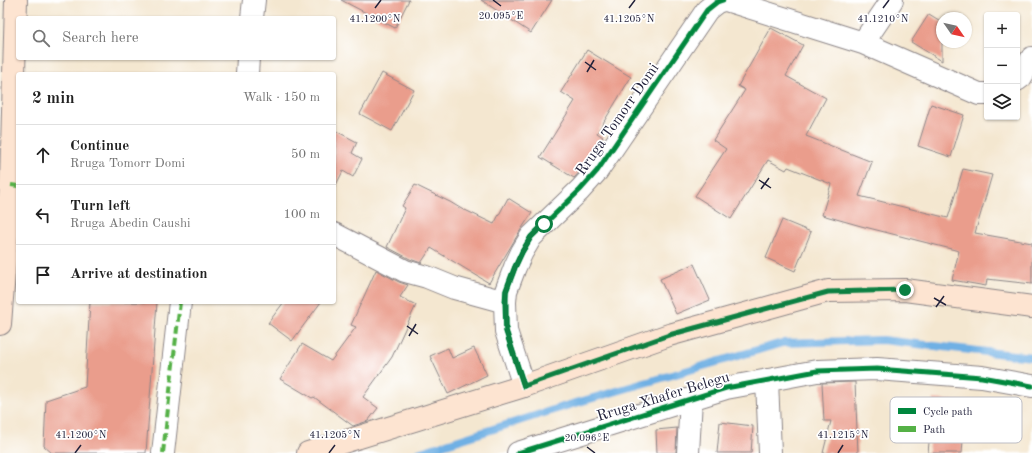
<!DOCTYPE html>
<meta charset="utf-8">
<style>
body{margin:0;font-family:"Old Standard TT",serif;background:#f6f6f6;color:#222}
.controls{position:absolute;right:12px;top:12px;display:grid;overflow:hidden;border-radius:4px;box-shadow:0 1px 3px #0004}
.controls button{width:36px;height:36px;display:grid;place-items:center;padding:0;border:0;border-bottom:1px solid #e0e0e0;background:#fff;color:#222;font:20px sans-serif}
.compass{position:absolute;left:936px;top:12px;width:36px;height:36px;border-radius:50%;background:#fff;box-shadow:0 1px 3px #0004;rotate:124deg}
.stop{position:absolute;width:12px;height:12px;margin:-9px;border:3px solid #0b8043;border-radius:50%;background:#fff}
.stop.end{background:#0b8043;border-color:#fff;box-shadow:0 1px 4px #0008}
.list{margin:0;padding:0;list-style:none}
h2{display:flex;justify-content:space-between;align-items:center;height:52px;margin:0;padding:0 16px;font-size:17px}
h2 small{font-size:13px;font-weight:400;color:#767676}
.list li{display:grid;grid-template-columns:26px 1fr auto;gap:12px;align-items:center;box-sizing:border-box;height:60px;padding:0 16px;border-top:1px solid #e0e0e0}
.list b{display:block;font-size:15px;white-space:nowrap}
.list p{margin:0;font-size:13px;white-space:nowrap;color:#767676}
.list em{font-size:13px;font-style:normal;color:#767676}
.icon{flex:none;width:22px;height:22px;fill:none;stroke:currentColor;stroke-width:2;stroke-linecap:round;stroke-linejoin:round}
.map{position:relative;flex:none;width:1032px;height:453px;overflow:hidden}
.search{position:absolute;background:#fff;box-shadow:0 1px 3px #0004;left:16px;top:16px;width:320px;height:44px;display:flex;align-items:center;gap:10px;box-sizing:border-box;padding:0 14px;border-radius:4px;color:#767676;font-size:15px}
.panel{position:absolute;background:#fff;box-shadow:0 1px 3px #0004;left:16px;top:72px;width:320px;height:232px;border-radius:4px}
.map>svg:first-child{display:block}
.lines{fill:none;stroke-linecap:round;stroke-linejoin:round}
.stream{stroke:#70b0e4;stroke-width:8}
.building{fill:#ea9d8c}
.minor-casing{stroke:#8b8486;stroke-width:24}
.secondary-casing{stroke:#8b8486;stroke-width:24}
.minor{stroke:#fff;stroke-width:22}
.secondary{stroke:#fde4d1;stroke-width:22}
.quiet{stroke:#55b146;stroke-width:4;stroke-dasharray:8 4;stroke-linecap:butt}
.cycleway-casing{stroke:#fff;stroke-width:8}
.cycleway{stroke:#00873e;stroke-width:5}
.route{stroke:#0b8043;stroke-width:5}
.ticks{fill:none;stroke:#22223b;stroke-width:1.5}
.labels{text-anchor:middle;stroke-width:3.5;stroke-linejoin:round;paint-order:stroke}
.street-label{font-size:15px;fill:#22223b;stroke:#fff}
.key{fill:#fff;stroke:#bdbdc4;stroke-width:1}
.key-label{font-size:11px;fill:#22223b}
.ticks-label{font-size:10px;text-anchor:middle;fill:#22223b;stroke:#fff;stroke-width:3.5;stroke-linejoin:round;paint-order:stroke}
</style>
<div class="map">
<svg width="1032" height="453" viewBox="0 0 1032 453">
<rect width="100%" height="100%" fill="#fff"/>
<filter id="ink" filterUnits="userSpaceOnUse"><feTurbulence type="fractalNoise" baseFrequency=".025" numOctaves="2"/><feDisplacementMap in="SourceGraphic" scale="8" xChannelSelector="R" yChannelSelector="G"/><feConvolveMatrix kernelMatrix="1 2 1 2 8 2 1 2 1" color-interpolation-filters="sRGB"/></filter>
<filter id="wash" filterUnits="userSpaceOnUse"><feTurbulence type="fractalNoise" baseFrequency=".012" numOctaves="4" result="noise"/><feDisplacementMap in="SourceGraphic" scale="16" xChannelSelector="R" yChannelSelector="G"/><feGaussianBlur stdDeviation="0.9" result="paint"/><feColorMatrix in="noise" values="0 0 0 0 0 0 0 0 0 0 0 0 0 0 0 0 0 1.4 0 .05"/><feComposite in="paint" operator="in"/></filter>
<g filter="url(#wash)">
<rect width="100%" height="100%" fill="#f4e7d0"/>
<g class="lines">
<path class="stream" d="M418 453 569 405 782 343 882 340 1032 357"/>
</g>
<g id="blocks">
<path class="building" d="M341 0H409L395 28Z
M481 0H552L531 33Z
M929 14 942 22V61L911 42Z
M771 28 803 45 786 76 826 98 806 136 872 162 859 196 948 218 963 169 992 175 975 233 1032 243V284L987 279 986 286 952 280 959 251 861 226 822 215 831 184 788 167 786 170 768 160 731 219 695 196 726 149 713 140 745 90 738 86Z
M587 50 631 77 597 133 603 137 585 166 574 178 540 157 575 101 561 92Z
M382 73 414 90 392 131 360 114Z
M931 104 964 115 951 157 918 146Z
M334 130 357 142 352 153 362 159 353 177 343 171 334 189Z
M415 185 450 202 465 211V210L494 224 508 198 532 213 520 231 489 283 431 248 421 263 410 259 387 247 405 208 402 206Z
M782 220 811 232 795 271 766 258Z
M694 264 710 300 676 314 660 279Z
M376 270 399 282 408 285 400 297 416 305 392 357 363 397 378 408 368 421 353 426 314 397 312 398 280 379 302 344 331 361 356 327 351 325Z
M90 302H157L146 453H52L44 446 46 400 85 387Z
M284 302H321L292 341 268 323Z
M448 348 452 358 474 348 487 375 448 394 430 356Z
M855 382 858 453H823L831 421H824L822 383Z
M933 399 966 402 962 453H928Z
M720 422 753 426 751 453H717Z
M677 428 676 453H657L656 430Z"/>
</g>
</g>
<g filter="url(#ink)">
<use href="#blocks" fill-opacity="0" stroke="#8b8486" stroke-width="1"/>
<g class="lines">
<g class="minor-casing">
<path id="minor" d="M726 0 863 43 979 94H987
M252 18 254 0
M863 43 892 0
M247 74 248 58
M1017 80 1021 77 1032 58
M334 234 405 271 427 277 454 288 505 302
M767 380 770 453
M524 386 506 331 505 302 506 291 515 267 522 252 531 237 580 190 597 171 707 10 717 2 723 0
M163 453 180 302
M518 453 726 388 817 371 877 369 982 377 1032 386
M688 453 691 399"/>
</g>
<g class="secondary-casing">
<path id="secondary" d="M0 324 11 185 16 0
M308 453 524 386 669 335 828 291 905 290 1032 307"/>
</g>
<use href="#minor" class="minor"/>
<use href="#secondary" class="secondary"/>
<path class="quiet" d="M11 185 18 186
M163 453 180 302"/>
<g class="cycleway-casing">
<path id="cycleway" d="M524 386 506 331 505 302 506 291 515 267 522 252 531 237 580 190 597 171 707 10 717 2 723 0
M518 453 726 388 817 371 877 369 982 377 1032 386"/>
</g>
<use href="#cycleway" class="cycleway"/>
</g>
</g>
<g class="lines" filter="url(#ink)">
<path class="route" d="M544 224 531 237 522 252 515 267 506 291V331L524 386 669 335 828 292 905 290"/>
</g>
<path class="ticks" d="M493 0 501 6M375 8 381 0M629 8 635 0M883 8 889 0M585 62 596 70M587 72 594 60M759 180 771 188M761 189 769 178M934 298 946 305M936 307 944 296M407 326 418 334M409 336 416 324M587 447 595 453M75 453 81 445M329 453 335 445M838 453 843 445"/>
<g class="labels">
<g class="street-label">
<text transform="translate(617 119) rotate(-55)" y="5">Rruga Tomorr Domi</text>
<text transform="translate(663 396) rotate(-17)" y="5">Rruga Xhafer Belegu</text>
</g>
</g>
<rect x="890" y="397" width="132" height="46" rx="6" class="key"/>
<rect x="898" y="408" width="18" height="6" fill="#00873e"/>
<rect x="898" y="426" width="18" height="6" fill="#55b146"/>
<g class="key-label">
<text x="923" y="415">Cycle path</text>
<text x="923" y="433">Path</text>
</g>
<g class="ticks-label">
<text x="501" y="19">20.095°E</text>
<text x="375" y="22">41.1200°N</text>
<text x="629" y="22">41.1205°N</text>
<text x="883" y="22">41.1210°N</text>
<text x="81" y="438">41.1200°N</text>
<text x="335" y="438">41.1205°N</text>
<text x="843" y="438">41.1215°N</text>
<text x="587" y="441">20.096°E</text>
</g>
</svg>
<div class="controls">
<button>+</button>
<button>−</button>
<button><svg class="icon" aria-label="layers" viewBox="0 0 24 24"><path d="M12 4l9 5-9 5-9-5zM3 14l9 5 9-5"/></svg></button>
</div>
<svg class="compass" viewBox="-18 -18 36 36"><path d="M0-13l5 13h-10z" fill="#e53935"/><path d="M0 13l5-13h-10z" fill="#767676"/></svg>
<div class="stop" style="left:544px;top:224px"></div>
<div class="stop end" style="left:905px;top:290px"></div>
<div class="search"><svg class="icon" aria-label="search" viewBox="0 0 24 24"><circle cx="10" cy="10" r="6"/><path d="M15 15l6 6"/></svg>Search here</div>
<section class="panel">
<h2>2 min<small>Walk · 150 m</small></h2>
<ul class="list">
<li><svg class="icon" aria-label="ahead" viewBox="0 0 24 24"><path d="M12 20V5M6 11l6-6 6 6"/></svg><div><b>Continue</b><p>Rruga Tomorr Domi</p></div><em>50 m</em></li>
<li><svg class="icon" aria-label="left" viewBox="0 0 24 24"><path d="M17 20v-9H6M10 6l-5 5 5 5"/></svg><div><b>Turn left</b><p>Rruga Abedin Caushi</p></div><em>100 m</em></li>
<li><svg class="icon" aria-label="arrive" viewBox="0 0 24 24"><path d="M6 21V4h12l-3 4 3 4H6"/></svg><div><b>Arrive at destination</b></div></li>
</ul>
</section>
</div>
